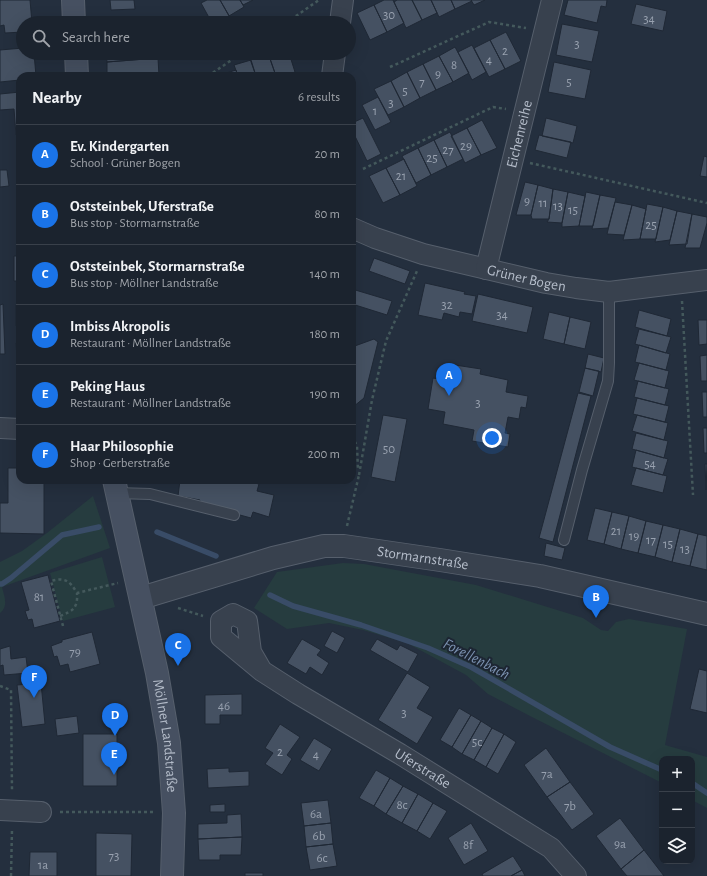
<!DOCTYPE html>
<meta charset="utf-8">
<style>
body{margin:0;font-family:"Alegreya Sans",sans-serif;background:#242b36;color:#f1f3f6}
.controls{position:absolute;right:12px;bottom:12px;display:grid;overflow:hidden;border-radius:8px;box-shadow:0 4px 16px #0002}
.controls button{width:36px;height:36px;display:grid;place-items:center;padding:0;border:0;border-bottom:1px solid #39404a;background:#1b232e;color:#f1f3f6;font:20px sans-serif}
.you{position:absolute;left:492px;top:438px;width:14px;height:14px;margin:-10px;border:3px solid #fff;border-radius:50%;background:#1a73e8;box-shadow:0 0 0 6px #1a73e833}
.badge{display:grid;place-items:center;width:26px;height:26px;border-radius:50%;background:#1a73e8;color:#fff;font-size:13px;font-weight:700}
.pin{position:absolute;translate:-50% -33px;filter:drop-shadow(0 1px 2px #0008)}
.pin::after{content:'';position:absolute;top:21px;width:14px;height:12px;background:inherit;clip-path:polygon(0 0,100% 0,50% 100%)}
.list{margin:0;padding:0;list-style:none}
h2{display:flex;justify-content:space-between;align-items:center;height:52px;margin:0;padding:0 16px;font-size:17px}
h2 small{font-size:13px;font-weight:400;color:#a0a4aa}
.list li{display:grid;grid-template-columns:26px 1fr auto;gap:12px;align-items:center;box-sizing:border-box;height:60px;padding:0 16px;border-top:1px solid #39404a}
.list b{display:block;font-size:15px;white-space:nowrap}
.list p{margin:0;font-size:13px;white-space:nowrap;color:#a0a4aa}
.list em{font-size:13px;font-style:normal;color:#a0a4aa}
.icon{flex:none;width:22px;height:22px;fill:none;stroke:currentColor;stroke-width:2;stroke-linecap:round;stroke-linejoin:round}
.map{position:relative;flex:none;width:707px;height:876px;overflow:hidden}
.search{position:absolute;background:#1b232e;box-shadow:0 4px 16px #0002;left:16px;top:16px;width:340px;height:44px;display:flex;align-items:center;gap:10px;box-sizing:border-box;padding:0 14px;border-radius:22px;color:#a0a4aa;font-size:15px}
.panel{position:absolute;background:#1b232e;box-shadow:0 4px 16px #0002;left:16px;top:72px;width:340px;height:412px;border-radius:12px}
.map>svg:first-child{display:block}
.green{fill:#263c3f}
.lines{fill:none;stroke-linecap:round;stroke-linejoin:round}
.stream{stroke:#394c67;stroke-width:5.5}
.building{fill:#455162;stroke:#1f2835}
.service-casing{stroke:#565f6c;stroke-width:12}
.minor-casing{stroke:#565f6c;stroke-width:22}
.tertiary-casing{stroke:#565f6c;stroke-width:24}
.secondary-casing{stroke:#565f6c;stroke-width:24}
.path{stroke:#44595c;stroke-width:2.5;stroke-dasharray:3 3;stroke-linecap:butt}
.service{stroke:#38414e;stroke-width:10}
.minor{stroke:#38414e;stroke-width:20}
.tertiary{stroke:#38414e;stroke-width:22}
.secondary{stroke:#465061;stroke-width:22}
.labels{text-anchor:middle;stroke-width:4;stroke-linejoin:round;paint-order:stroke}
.number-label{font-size:13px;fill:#98a1af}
.street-label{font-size:15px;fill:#b4bcc9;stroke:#1d2633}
.water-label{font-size:16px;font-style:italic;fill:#7c92b1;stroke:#1d2633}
</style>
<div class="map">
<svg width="707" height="876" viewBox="0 0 707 876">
<rect width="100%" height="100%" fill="#242f3e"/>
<path class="green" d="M93 496 110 548 2 587C4 596 9 606 0 613V562L22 551 47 533Z
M102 557 115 607 63 621 50 573Z
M343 563 364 564 476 585 583 618 601 630 608 631 616 622 629 619 687 629 665 745 707 757V808L692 800V759H662V783L530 716 488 694 466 675 407 643 363 630 329 623 287 629 254 608 277 572Z"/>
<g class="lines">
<path class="stream" d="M157 532 216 556
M0 584H2L11 578 62 535 99 527
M270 595 293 606 361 625 428 648 471 667 610 747 662 770
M692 783 707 793"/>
</g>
<path class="building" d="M0 0H30L32 23H23V32L5 33 4 25 0 26Z
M110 0H134L135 9 111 10Z
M207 0H220L231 19 223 23H212L201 3Z
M220 0H240L244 7 229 16Z
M240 0H253L243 5Z
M384 0H393L404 23 387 32 374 5Z
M397 0H412L422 20 406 28 394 2Z
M412 0H431L437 13 422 20Z
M431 0H451L455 9 439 17Z
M451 0H471L472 1 455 9Z
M471 0H485L474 5Z
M568 0H607L606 7 601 6 597 23 564 15Z
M636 4 667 11 663 31 631 24Z
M374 5 387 32 370 40 357 13Z
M562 24 599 31 592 62 556 55Z
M506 32 521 61 505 69 490 40Z
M490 40 505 69 489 77 474 48Z
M472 45 486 72 472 80 458 52Z
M455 47 469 73 453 82 439 56Z
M23 48V53H34L36 76H20V80L0 82V50Z
M106 53H158V58L107 62Z
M257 53H268L276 76H256L249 56Z
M268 53H289L295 72 283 76H276Z
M439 56 453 82 436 90 423 64Z
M158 58 159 76H107V62Z
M251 60 256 76H238L234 65Z
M554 62 591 70 585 99 548 92Z
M423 64 436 90 420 98 407 72Z
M236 70 238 76H220V75Z
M407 72 420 98 404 107 391 81Z
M391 81 404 107 388 115 374 89Z
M20 92V135H16L14 109 0 110V94Z
M378 97 391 122 375 130 362 105Z
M363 118 381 154 367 161 352 130V123Z
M546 118 577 126 573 143 542 136Z
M482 120 497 148 481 155 467 128Z
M467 128 481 155 465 163 451 136Z
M450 132 463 159 447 167 434 140Z
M539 135 571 142 567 158 535 150Z
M434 140 447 167 431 175 418 148Z
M418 148 431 175 416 183 402 156Z
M704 156 707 157V177L700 176Z
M404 159 417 186 400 195 386 168Z
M386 168 400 195 383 203 369 176Z
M0 170H7L9 186 0 187Z
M525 182 538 185 531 215H516Z
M538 185 553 189 549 219H532L531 215Z
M553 189 568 192 562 223 547 222 549 219Z
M568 192 585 196 579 226 562 227V223Z
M586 192 600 195 593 226H579Z
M600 195 616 198 615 202 608 228 592 229Z
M615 202 632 205 624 235 607 234Z
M647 204 663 207 656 239H640Z
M632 205 646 209 640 239 623 240Z
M663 207 677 211 670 240 655 242Z
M677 211 692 214 687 244 669 245Z
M692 214 707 217V223L700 248H685Z
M352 253 355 254 352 270Z
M14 256H20V281H14Z
M374 258 410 271 405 284 369 271Z
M425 283 465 292 464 294 476 296 472 314 460 312 459 317 444 313 442 320 418 315Z
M352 289 392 301 387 315 352 304Z
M478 294 533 307 527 333 472 321Z
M3 304 5 354H0V305Z
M16 305H20V326H16Z
M639 310 671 319 667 336 635 327Z
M549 312 570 317 564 344 543 339Z
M570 317 591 322 585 349 564 344Z
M698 320H707V344L699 345Z
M639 329 671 337 666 353 635 344Z
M374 339 378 342 364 398 353 407 352 406V347Z
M16 343H20V357H17Z
M639 345 670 354 666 370 635 362Z
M588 354 604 358 601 372 585 368Z
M707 355V381H701L700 356Z
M639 363 669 371 665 388 634 380Z
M455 365 481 369 480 374 508 380 506 392 528 396 526 408 521 407 519 419 508 417 505 433 510 434 508 447 472 441 474 430 443 424 445 412 428 409 433 378 452 381Z
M585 368 599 371 593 396 579 392Z
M638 381 669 389 665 405 634 397Z
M702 392H707V417H703Z
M578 393 591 396 553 542 539 538Z
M637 398 669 406 665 422 633 414Z
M383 415 407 419 395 482 371 477Z
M637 415 668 423 664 440 632 431Z
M703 428H707V453H704Z
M636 433 668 441 664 458 632 449Z
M636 450 668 459 663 475 632 467Z
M705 464H707L706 490Z
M8 468H20V480H44V534L0 533V503H8Z
M636 468 667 476 663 493 631 485Z
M180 480H242L259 484 257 491 274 495 269 517 253 512 251 518 199 504 200 500 178 496Z
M595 508 612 512 604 544 587 540Z
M612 512 629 516 621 549 604 544Z
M629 516 646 521 638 553 621 549Z
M646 521 663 525 655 557 638 553Z
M663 525 680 529 672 562 655 557Z
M680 529 698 534 690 566 672 562Z
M698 534 707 536V570L690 566Z
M546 543 565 548 562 560 544 556Z
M48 575 60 621 34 628 32 619 28 620 25 611 29 610 21 582Z
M332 631 345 638 337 653 324 646Z
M92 632 100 664 70 672 68 664 60 666 57 656 54 657 51 646 62 642V640Z
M302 639 321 650 317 655 329 663 322 675 310 667 306 674 287 663Z
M377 639 397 650 400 645 418 654 408 672 370 650Z
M10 646 11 659 26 657 28 673 4 675 3 665 0 666V649Z
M699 669 707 671V713L690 709Z
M407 673 430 687 417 708 433 717 417 744 378 720Z
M41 683 45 724 22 727 17 685Z
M242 694V715H220V724H205V695Z
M459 708 471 715 452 747 440 740Z
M471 715 481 721 462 754 452 747Z
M77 716 79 733 57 736 55 719Z
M481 721 492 728 474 760 462 754Z
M280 724 300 737 287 755 292 759 282 775 265 764 273 753 265 748Z
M492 728 504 734 486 767 474 760Z
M83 734H117V786H83Z
M504 734 516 742 498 774 486 767Z
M314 738 332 749 319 771 300 760Z
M546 748 570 782 547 797 524 765Z
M229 768V772L249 771V786L208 788 207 769Z
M376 770 390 778 374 806 359 798Z
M390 778 403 786 386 814 374 806Z
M570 782 594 814 572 830 547 797Z
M403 786 418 794 402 823 386 814Z
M418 794 433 803 417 831 402 823Z
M328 800 331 823 304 826 301 803Z
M433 803 447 811 430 839 417 831Z
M225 804V812H210V805Z
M241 814 242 837 198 839V824L227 823V815Z
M620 818 644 850 621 869 596 836Z
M331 823 333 844 306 847 304 826Z
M471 823 488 851 464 865 448 838Z
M96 833 132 834 131 876H96Z
M242 837 241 855H220V860H199L198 839Z
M333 844 337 866 310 870 306 847Z
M644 850 664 876H627L621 869Z
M30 852H57V876H29Z
M513 856 522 870 511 876H483L482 874Z
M522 870 525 876H511Z
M245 873H263V876H245Z"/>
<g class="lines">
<g class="service-casing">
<path id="service" d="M117 493 150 494 234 515
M564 540 582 470 608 381 609 363V292"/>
</g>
<g class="minor-casing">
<g id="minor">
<path d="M340 23 343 0"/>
<path d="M332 76 335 53"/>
<path id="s1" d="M352 228 375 238 423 254 546 283 576 288 609 292 707 280"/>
<path id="s2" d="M486 269 552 0"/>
<path d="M0 428 20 429"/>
<path id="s3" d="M262 671 251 652 247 621 233 614 221 621V637L262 671 298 694 400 754 551 848 576 876"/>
<path d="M0 810 41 812"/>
</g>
</g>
<g class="tertiary-casing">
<g id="tertiary">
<path id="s4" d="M141 598 273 558 324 546H344L440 560 540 576 707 614"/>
</g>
</g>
<g class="secondary-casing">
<g id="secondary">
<path d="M73 0 74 23"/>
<path d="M76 53 77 76"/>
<path id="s5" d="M114 480 157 673 169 743 174 813 172 876"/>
</g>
</g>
<path class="path" d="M286 23 319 0
M390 67 489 22 526 28
M208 76 242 53
M530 163 707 203
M363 169 493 107 506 109
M682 301 693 495
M352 436 357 446 358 470
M359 475 372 400 386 341 417 271
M347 526 359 475
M178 608 203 616
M60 616C73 611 78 608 77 593
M63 626 51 581C65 577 70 581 77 593L118 583
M0 686 11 690 12 792
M60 812H155
M11 876 12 829"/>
<use href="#service" class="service"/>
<use href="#minor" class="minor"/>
<use href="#tertiary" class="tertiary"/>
<use href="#secondary" class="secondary"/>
</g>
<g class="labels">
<g class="number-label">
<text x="389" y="19">30</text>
<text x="649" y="23">34</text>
<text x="577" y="48">3</text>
<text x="505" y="55">2</text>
<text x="489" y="64">4</text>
<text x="454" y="69">8</text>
<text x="438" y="78">9</text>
<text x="422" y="86">7</text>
<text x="569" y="86">5</text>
<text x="405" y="95">5</text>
<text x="391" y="107">3</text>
<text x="375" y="115">1</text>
<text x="466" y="150">29</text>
<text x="448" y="154">27</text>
<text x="432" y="162">25</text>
<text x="401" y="180">21</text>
<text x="527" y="205">9</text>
<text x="543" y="207">11</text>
<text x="558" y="210">13</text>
<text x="573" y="214">15</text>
<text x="651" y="229">25</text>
<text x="447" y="309">32</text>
<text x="502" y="319">34</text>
<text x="478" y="407">3</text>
<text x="389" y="453">50</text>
<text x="650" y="468">54</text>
<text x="616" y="535">21</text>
<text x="634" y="540">19</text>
<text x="651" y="544">17</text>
<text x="668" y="548">15</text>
<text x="685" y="553">13</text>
<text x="39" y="601">81</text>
<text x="75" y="656">79</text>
<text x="224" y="710">46</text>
<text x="404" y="717">3</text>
<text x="477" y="746">5c</text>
<text x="280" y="756">2</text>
<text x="316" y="759">4</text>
<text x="547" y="778">7a</text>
<text x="402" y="809">8c</text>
<text x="570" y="810">7b</text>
<text x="316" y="818">6a</text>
<text x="319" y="840">6b</text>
<text x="620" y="848">9a</text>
<text x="468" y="849">8f</text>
<text x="114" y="860">73</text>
<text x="322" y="862">6c</text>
<text x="43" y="869">1a</text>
</g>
<g class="street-label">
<text dy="5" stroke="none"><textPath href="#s2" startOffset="139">Eichenreihe</textPath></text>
<text dy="5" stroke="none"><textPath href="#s1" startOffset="182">Grüner Bogen</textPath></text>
<text dy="5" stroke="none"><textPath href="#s4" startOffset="290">Stormarnstraße</textPath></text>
<text dy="5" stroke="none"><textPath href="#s5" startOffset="261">Möllner Landstraße</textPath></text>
<text dy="5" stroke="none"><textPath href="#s3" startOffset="340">Uferstraße</textPath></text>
</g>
<g class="water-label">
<text transform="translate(477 658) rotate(27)" y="6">Forellenbach</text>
</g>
</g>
</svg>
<div class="controls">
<button>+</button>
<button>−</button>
<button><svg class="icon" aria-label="layers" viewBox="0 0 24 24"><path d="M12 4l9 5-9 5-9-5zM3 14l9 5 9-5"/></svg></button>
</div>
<div class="you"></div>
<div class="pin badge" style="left:449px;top:396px">A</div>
<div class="pin badge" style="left:596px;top:618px">B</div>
<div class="pin badge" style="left:178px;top:666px">C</div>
<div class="pin badge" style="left:115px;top:736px">D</div>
<div class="pin badge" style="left:114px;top:775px">E</div>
<div class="pin badge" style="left:34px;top:698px">F</div>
<div class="search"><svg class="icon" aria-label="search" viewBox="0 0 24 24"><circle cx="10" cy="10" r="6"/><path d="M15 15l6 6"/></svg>Search here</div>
<section class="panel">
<h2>Nearby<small>6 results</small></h2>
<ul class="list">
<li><span class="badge">A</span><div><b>Ev. Kindergarten</b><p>School · Grüner Bogen</p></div><em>20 m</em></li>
<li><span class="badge">B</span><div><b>Oststeinbek, Uferstraße</b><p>Bus stop · Stormarnstraße</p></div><em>80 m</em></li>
<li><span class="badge">C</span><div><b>Oststeinbek, Stormarnstraße</b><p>Bus stop · Möllner Landstraße</p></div><em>140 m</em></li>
<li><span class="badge">D</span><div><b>Imbiss Akropolis</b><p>Restaurant · Möllner Landstraße</p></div><em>180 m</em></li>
<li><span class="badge">E</span><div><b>Peking Haus</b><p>Restaurant · Möllner Landstraße</p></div><em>190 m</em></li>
<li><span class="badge">F</span><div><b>Haar Philosophie</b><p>Shop · Gerberstraße</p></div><em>200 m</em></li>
</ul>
</section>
</div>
